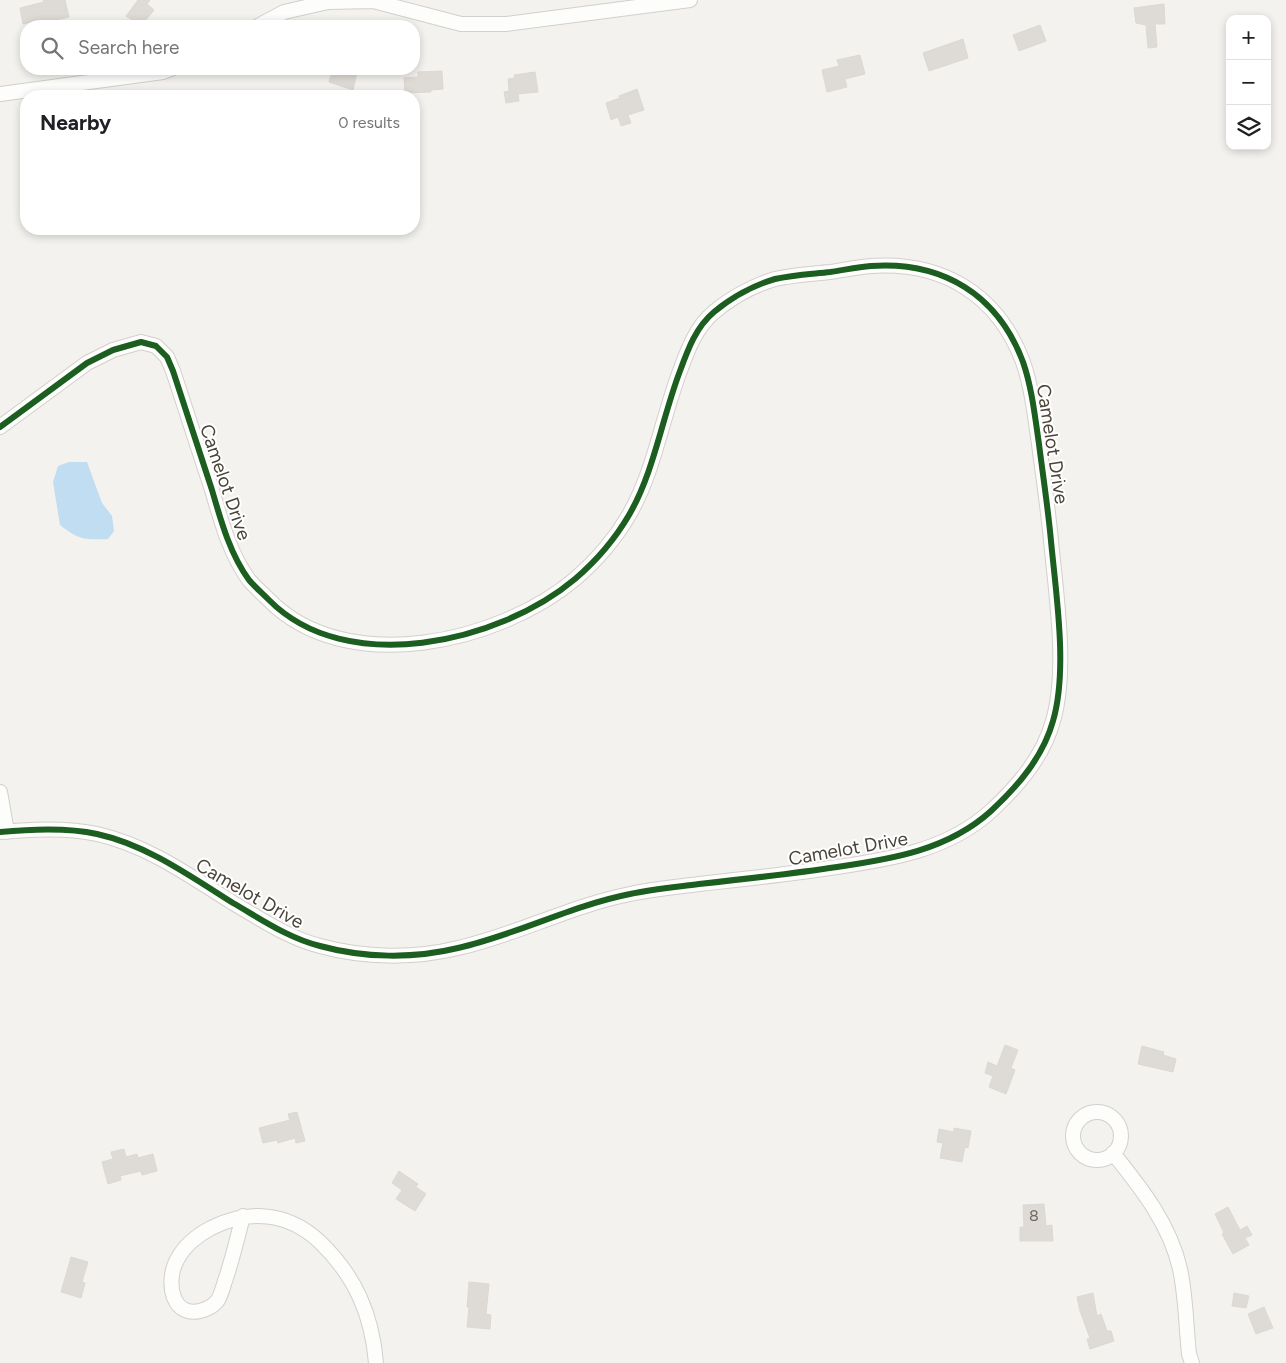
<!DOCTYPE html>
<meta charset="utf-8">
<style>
body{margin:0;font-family:Figtree,sans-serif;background:#f2f2f2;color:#202124}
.controls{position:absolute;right:15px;top:15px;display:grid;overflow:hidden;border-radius:10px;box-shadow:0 2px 8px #0003}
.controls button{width:45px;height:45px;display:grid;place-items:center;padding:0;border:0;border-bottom:1px solid #e0e0e0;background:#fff;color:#202124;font:25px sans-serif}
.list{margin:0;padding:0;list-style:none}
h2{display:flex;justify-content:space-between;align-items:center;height:65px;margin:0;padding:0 20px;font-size:21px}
h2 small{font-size:16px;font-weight:400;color:#757577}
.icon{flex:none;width:28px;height:28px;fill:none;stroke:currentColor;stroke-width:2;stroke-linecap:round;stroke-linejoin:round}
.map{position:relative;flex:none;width:1286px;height:1363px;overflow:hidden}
.search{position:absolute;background:#fff;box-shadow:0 2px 8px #0003;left:20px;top:20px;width:400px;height:55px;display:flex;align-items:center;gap:12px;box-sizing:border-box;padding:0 18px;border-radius:20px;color:#757577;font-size:19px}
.panel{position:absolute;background:#fff;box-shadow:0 2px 8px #0003;left:20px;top:90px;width:400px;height:145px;border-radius:20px}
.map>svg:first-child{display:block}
.water{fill:#c0ddf1}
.building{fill:#dedbd6;stroke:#dcd9d4}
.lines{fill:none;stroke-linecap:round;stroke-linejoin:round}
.minor-casing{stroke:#d2d0cb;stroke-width:16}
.minor{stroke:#fdfdfc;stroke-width:14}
.cycleway-casing{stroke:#fff;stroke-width:9}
.cycleway{stroke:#1b5e20;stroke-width:6}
.labels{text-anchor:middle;stroke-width:4;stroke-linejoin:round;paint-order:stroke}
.number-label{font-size:16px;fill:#706a61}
.street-label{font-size:19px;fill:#4b4439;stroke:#fff}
</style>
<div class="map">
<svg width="1286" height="1363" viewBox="0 0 1286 1363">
<rect width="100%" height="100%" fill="#f4f2ee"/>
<path class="water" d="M69 462H87L102 503 112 516 114 531 108 539C85 540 79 540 60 525L53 482 58 466Z"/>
<path class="building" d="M43 0H65L69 17 47 22 46 19 23 24 20 8 44 2Z
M138 0H150L147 4 154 10 141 26 126 16Z
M1164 4 1165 24H1155L1157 47 1148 48 1146 25 1136 23 1134 8Z
M1040 25 1046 41 1019 51 1013 35Z
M963 39 968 58 929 71 923 53Z
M860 55 865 74 845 79 847 87 827 92 822 70 839 66 837 60Z
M333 69H345L357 72 353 90 329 82Z
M442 71 443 89 431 90V92L405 93 404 78 418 77V72Z
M535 72 538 92 518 94 519 101 506 103 504 92 509 91 508 79 515 78 514 75Z
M637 89 644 110 628 115 631 123 621 126 618 117 611 120 606 103 620 98 619 96Z
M1005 1045 1018 1050 1011 1068 1015 1070 1006 1094 989 1087 993 1076 985 1073 988 1062 997 1066Z
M1142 1046 1164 1052 1163 1055 1176 1059 1173 1072 1138 1064Z
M297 1112 305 1141 296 1143 295 1138 278 1143 277 1140 263 1143 259 1128 290 1120 288 1114Z
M954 1128 971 1131 968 1148 965 1147 962 1162 940 1158 943 1143 937 1142 939 1129 954 1132Z
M124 1149 126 1157 137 1154 138 1158 153 1154 157 1171 142 1175 141 1171 120 1176 121 1180 108 1184 102 1162 113 1159 111 1152Z
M399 1171 418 1184 416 1187 426 1194 415 1211 396 1199 402 1190 392 1183Z
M1044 1204 1046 1226 1052 1225 1053 1241H1020V1227H1024L1023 1205Z
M1228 1207 1240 1230 1247 1226 1252 1235 1245 1238 1249 1245 1233 1254 1222 1234 1224 1233 1215 1214Z
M71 1257 88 1262 82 1282 85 1283 81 1298 61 1292Z
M469 1282 489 1284 486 1314 491 1315 490 1329 467 1327 469 1307H467Z
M1093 1293 1097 1316 1101 1314 1107 1331H1111L1114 1341 1090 1349 1087 1339 1090 1338 1080 1311 1077 1297Z
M1234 1293 1249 1296 1246 1308 1232 1306Z
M1264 1307 1273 1328 1256 1334 1248 1314Z"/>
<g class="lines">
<g class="minor-casing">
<path id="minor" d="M258 26 284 12 328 2 373 1 461 24H506L690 0
M0 94 163 72 171 69
M0 427 87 363 113 350 141 342 156 346 167 357 173 371C186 411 199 451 212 490 221 521 230 554 249 580 255 587 262 593 269 600 346 678 499 643 575 579 596 561 615 539 629 515 654 472 662 418 680 371 688 349 696 327 714 312 731 298 754 285 775 279 792 275 812 274 830 272 844 270 858 267 871 266 943 261 998 295 1023 362 1032 388 1035 417 1039 444 1043 476 1048 508 1051 541 1056 594 1068 670 1053 721 1043 757 1018 786 991 811 948 850 892 859 837 867 791 874 745 879 699 884 676 887 652 889 630 894 570 906 516 935 458 948 413 959 364 958 320 946 288 938 261 919 233 903 190 876 147 845 97 834 66 827 31 829 0 832
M0 792 7 832
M1073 1136a24 24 0 1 1 48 0a24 24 0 1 1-48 0Z
M1113 1153C1141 1188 1170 1224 1180 1269 1186 1297 1186 1326 1189 1354L1192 1363
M243 1216C238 1236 233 1256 227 1275 224 1283 222 1293 218 1300 215 1304 211 1307 206 1309 172 1323 164 1281 178 1258 185 1245 198 1235 211 1228 249 1209 288 1212 320 1242 355 1276 372 1314 376 1363"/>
</g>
<use href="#minor" class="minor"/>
<g class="cycleway-casing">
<path id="cycleway" d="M0 427 87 363 113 350 141 342 156 346 167 357 173 371C186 411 199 451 212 490 221 521 230 554 249 580 255 587 262 593 269 600 346 678 499 643 575 579 596 561 615 539 629 515 654 472 662 418 680 371 688 349 696 327 714 312 731 298 754 285 775 279 792 275 812 274 830 272 844 270 858 267 871 266 943 261 998 295 1023 362 1032 388 1035 417 1039 444 1043 476 1048 508 1051 541 1056 594 1068 670 1053 721 1043 757 1018 786 991 811 948 850 892 859 837 867 791 874 745 879 699 884 676 887 652 889 630 894 570 906 516 935 458 948 413 959 364 958 320 946 288 938 261 919 233 903 190 876 147 845 97 834 66 827 31 829 0 832"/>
</g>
<use href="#cycleway" class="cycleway"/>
</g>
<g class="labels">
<g class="number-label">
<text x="1034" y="1221">8</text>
</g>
<g class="street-label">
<text transform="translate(1053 444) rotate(81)" y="7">Camelot Drive</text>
<text transform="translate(226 482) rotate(71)" y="7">Camelot Drive</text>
<text transform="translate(848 848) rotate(-10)" y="7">Camelot Drive</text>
<text transform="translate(250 893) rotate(30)" y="7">Camelot Drive</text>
</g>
</g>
</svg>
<div class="controls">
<button>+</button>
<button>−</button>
<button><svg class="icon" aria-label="layers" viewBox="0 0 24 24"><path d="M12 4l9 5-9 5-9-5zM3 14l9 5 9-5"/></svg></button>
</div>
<div class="search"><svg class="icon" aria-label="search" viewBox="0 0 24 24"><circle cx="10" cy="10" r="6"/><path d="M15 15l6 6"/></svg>Search here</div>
<section class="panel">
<h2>Nearby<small>0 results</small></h2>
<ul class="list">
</ul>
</section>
</div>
